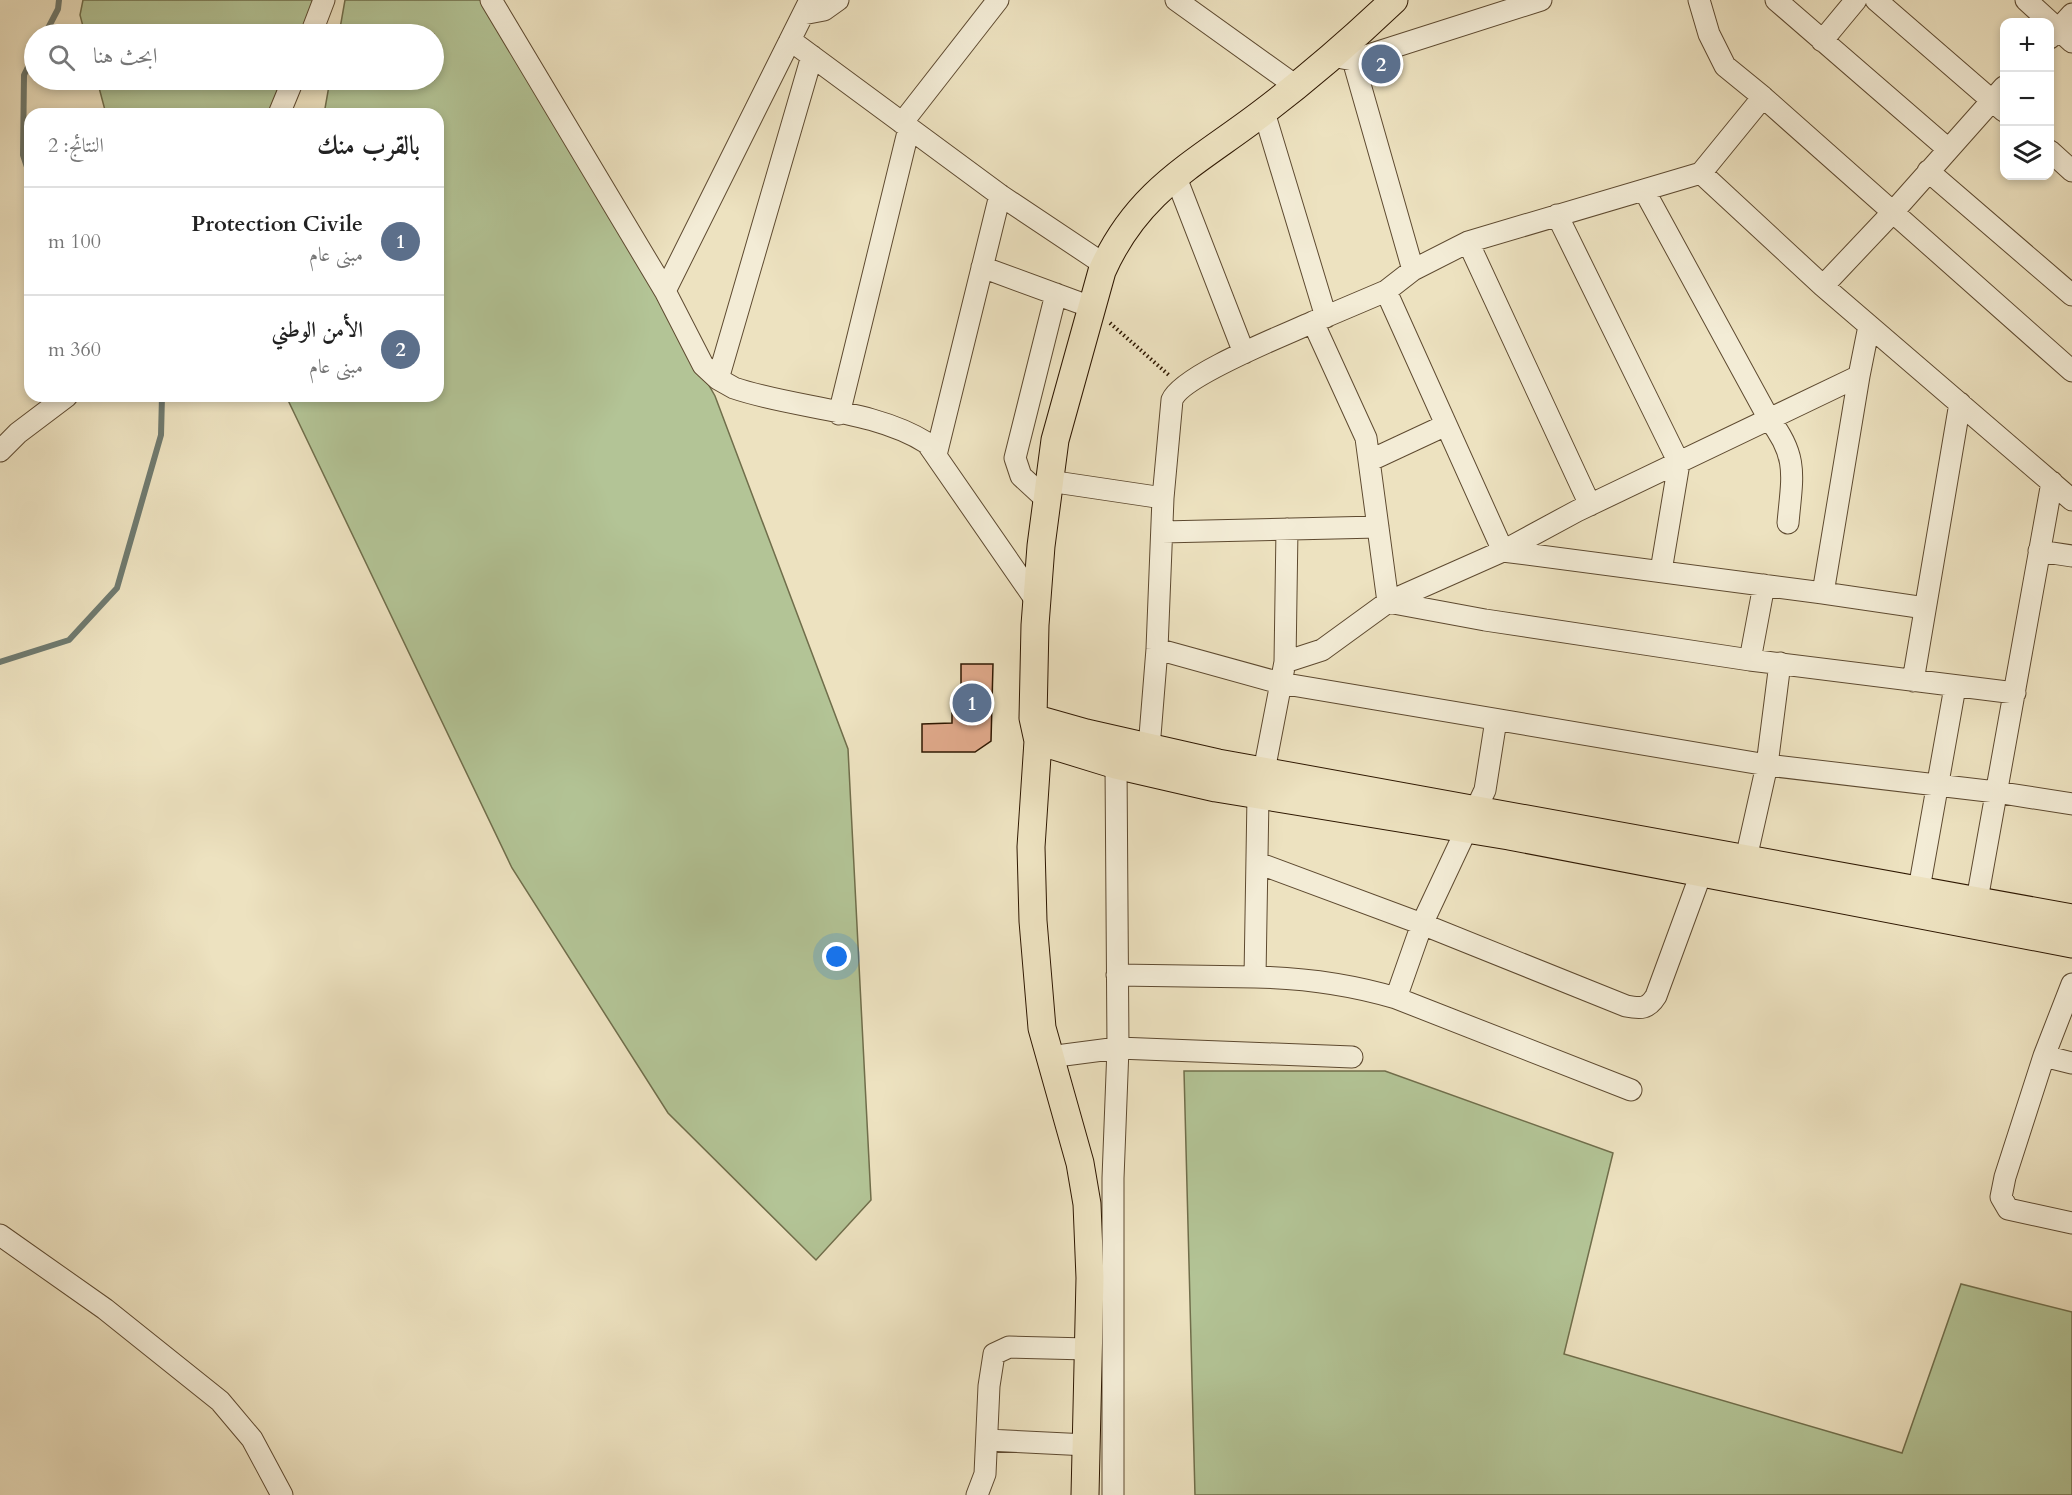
<!DOCTYPE html>
<html lang="ar">
<meta charset="utf-8">
<style>
body{margin:0;font-family:Cardo,Amiri,serif;background:#f6f6f6;color:#222;direction:rtl}
.controls{position:absolute;right:18px;top:18px;display:grid;overflow:hidden;border-radius:12px;box-shadow:0 3px 9px #0003}
.controls button{width:54px;height:54px;display:grid;place-items:center;padding:0;border:0;border-bottom:2px solid #e0e0e0;background:#fff;color:#222;font:30px sans-serif}
.you{position:absolute;left:837px;top:957px;width:21px;height:21px;margin:-15px;border:4px solid #fff;border-radius:50%;background:#1a73e8;box-shadow:0 0 0 9px #1a73e833}
.badge{display:grid;place-items:center;width:39px;height:39px;border-radius:50%;background:#0b8043;color:#fff;font-size:20px;font-weight:700}
.pin{position:absolute;translate:-50% -50%;border:3px solid #fff;box-shadow:0 2px 6px #0006}
.list{margin:0;padding:0;list-style:none}
h2{display:flex;justify-content:space-between;align-items:center;height:78px;margin:0;padding:0 24px;font-size:26px}
h2 small{font-size:20px;font-weight:400;color:#767676}
.list li{display:grid;grid-template-columns:39px 1fr auto;gap:18px;align-items:center;box-sizing:border-box;height:108px;padding:0 24px;border-top:2px solid #e0e0e0}
.list b{display:block;font-size:22px;white-space:nowrap}
.list p{margin:0;font-size:20px;white-space:nowrap;color:#767676}
.list em{font-size:20px;font-style:normal;color:#767676}
.icon{flex:none;width:33px;height:33px;fill:none;stroke:currentColor;stroke-width:2;stroke-linecap:round;stroke-linejoin:round}
.map{position:relative;flex:none;width:2072px;height:1495px;overflow:hidden;direction:ltr}
.search{position:absolute;background:#fff;box-shadow:0 3px 9px #0003;left:24px;top:24px;width:420px;height:66px;display:flex;align-items:center;gap:15px;box-sizing:border-box;padding:0 21px;border-radius:33px;color:#767676;font-size:22px}
.panel{position:absolute;background:#fff;box-shadow:0 3px 9px #0003;left:24px;top:108px;width:420px;height:294px;border-radius:18px;direction:rtl}
.map>svg:first-child{display:block}
.green{fill:#b3c496;stroke:#706e4b;stroke-width:1.5}
.lines{fill:none;stroke-linecap:round;stroke-linejoin:round}
.stream{stroke:#6f7a6f;stroke-width:6}
.building{fill:#e1aa8c;stroke:#2e1700;stroke-width:1.5}
.minor-casing{stroke:#5e4a30;stroke-width:23}
.major-casing{stroke:#2e1700;stroke-width:29}
.path{stroke:#2e1700;stroke-width:4;stroke-dasharray:1.5 3;stroke-linecap:butt}
.minor{stroke:#f3ecd6;stroke-width:21}
.major{stroke:#ede2c0;stroke-width:27}
</style>
<div class="map">
<svg width="2072" height="1495" viewBox="0 0 2072 1495">
<rect width="100%" height="100%" fill="#ede2c0"/>
<filter id="stains"><feTurbulence type="fractalNoise" baseFrequency=".00333" numOctaves="4"/><feColorMatrix values="0 0 0 0 .2 0 0 0 0 .09 0 0 0 0 .02 0 0 0 .5 -.17"/></filter>
<radialGradient id="worn" r=".72"><stop offset=".6" stop-color="#630" stop-opacity="0"/><stop offset="1" stop-color="#630" stop-opacity=".3"/></radialGradient>
<path class="green" d="M83 0H319L313 34H85L80 15Z
M345 0H490L715 396 848 749 871 1200 816 1260 668 1113 512 868 286 396H438V114H324L330 80H434V34H339Z
M97 80H297L286 114H106Z
M1184 1071H1385L1613 1153 1564 1354 1902 1453 1961 1284 2072 1312V1495H1195Z"/>
<g class="lines">
<path class="stream" d="M45 34 58 9 59 0
M30 176 23 155 24 75 34 55
M0 662 69 640 117 588 161 435 162 396"/>
</g>
<path class="building" d="M961 664H993L991 741 975 752H922V724L952 723V712L961 714Z"/>
<g class="lines">
<g class="minor-casing">
<path id="minor" d="M491 0 665 291 703 365 718 379 734 388C795 409 873 409 927 443L1037 602
M1176 0 1296 86
M1776 0 1948 149
M1876 0 2004 111
M2026 0 2072 42
M803 14 824 10 838 0
M311 34 324 0
M2050 38 2072 14
M790 40 1000 195 1105 265
M1822 41 1856 0
M1332 56 1353 60 1541 0
M1353 60 1413 270
M1763 97 2072 371
M1264 112 1326 317
M279 114 293 80
M902 123 998 0
M2050 151 2072 171
M1928 171 2072 295
M1701 173 1823 286 2072 500
M1175 175 1244 353
M1644 190 1769 419C1799 457 1792 477 1788 523
M1557 215 1679 463 1661 571
M1468 242 1590 505
M982 267 1091 307
M1823 286 1893 212 2004 87
M665 291 810 0
M1386 291 1503 551 1823 593 1859 376
M1313 322 1386 291 1413 270 1468 242 1701 173 1763 97 1725 66 1709 34 1699 0
M718 379 812 56
M839 414 909 128
M0 451 18 433 67 396
M936 455 1000 195
M1371 460 1446 425
M1049 481 1163 498
M1047 500 1021 476 1015 458 1056 294
M1162 532 1378 527
M2039 551 2072 556
M1823 593 1925 608
M1157 649 1280 683 1767 765 1996 792 2072 804
M1750 660 1764 585
M1285 662 1322 650 1388 602 1503 551 1577 511 1859 376 1869 326
M1913 681 1960 403
M1149 748 1157 649 1163 498 1172 400C1182 375 1285 335 1313 322L1366 438 1388 602 1485 620 1750 660 2015 693
M1264 771 1285 662 1287 529
M1258 796 1255 977C1305 978 1349 984 1396 998L1422 924 1485 790 1496 720
M1258 863 1422 924 1626 1006C1641 1009 1648 1009 1656 996L1706 860
M1743 872 1767 765 1780 663
M1919 889 1955 687
M1977 900 2052 482
M1117 975 1255 977
M2072 984 2044 1056 2005 1177 2001 1197 2008 1209 2072 1223
M1396 998 1631 1090
M2044 1056 2072 1063
M1049 1057 1118 1048 1352 1057
M0 1235 105 1309 220 1401 252 1439 282 1495
M987 1440 1087 1445
M977 1495 985 1474 989 1386 994 1354 1009 1347 1088 1349
M1113 1495V1178L1118 1048 1116 765"/>
</g>
<g class="major-casing">
<path id="major" d="M1033 718 1086 733 1218 763 2072 918
M1038 741 1116 765 1216 788 1509 836 2072 944
M1085 1495 1090 1278 1087 1204 1080 1163 1042 1028 1033 921 1031 847 1038 741 1033 718 1035 625 1041 546 1055 440 1102 271C1138 190 1195 164 1262 113 1308 78 1352 40 1394 0"/>
</g>
<path class="path" d="M1110 323 1170 376"/>
<use href="#minor" class="minor"/>
<use href="#major" class="major"/>
</g>
<rect width="100%" height="100%" filter="url(#stains)"/>
<rect width="100%" height="100%" fill="url(#worn)"/>
</svg>
<div class="controls">
<button>+</button>
<button>−</button>
<button><svg class="icon" aria-label="layers" viewBox="0 0 24 24"><path d="M12 4l9 5-9 5-9-5zM3 14l9 5 9-5"/></svg></button>
</div>
<div class="you"></div>
<div class="pin badge" style="left:972px;top:703px;background:#5c6f8a">1</div>
<div class="pin badge" style="left:1381px;top:64px;background:#5c6f8a">2</div>
<div class="search"><svg class="icon" aria-label="search" viewBox="0 0 24 24"><circle cx="10" cy="10" r="6"/><path d="M15 15l6 6"/></svg>ابحث هنا</div>
<section class="panel">
<h2>بالقرب منك<small>النتائج: 2</small></h2>
<ul class="list">
<li><span class="badge" style="background:#5c6f8a">1</span><div><b>Protection Civile</b><p>مبنى عام</p></div><em>100 m</em></li>
<li><span class="badge" style="background:#5c6f8a">2</span><div><b>الأمن الوطني</b><p>مبنى عام</p></div><em>360 m</em></li>
</ul>
</section>
</div>
